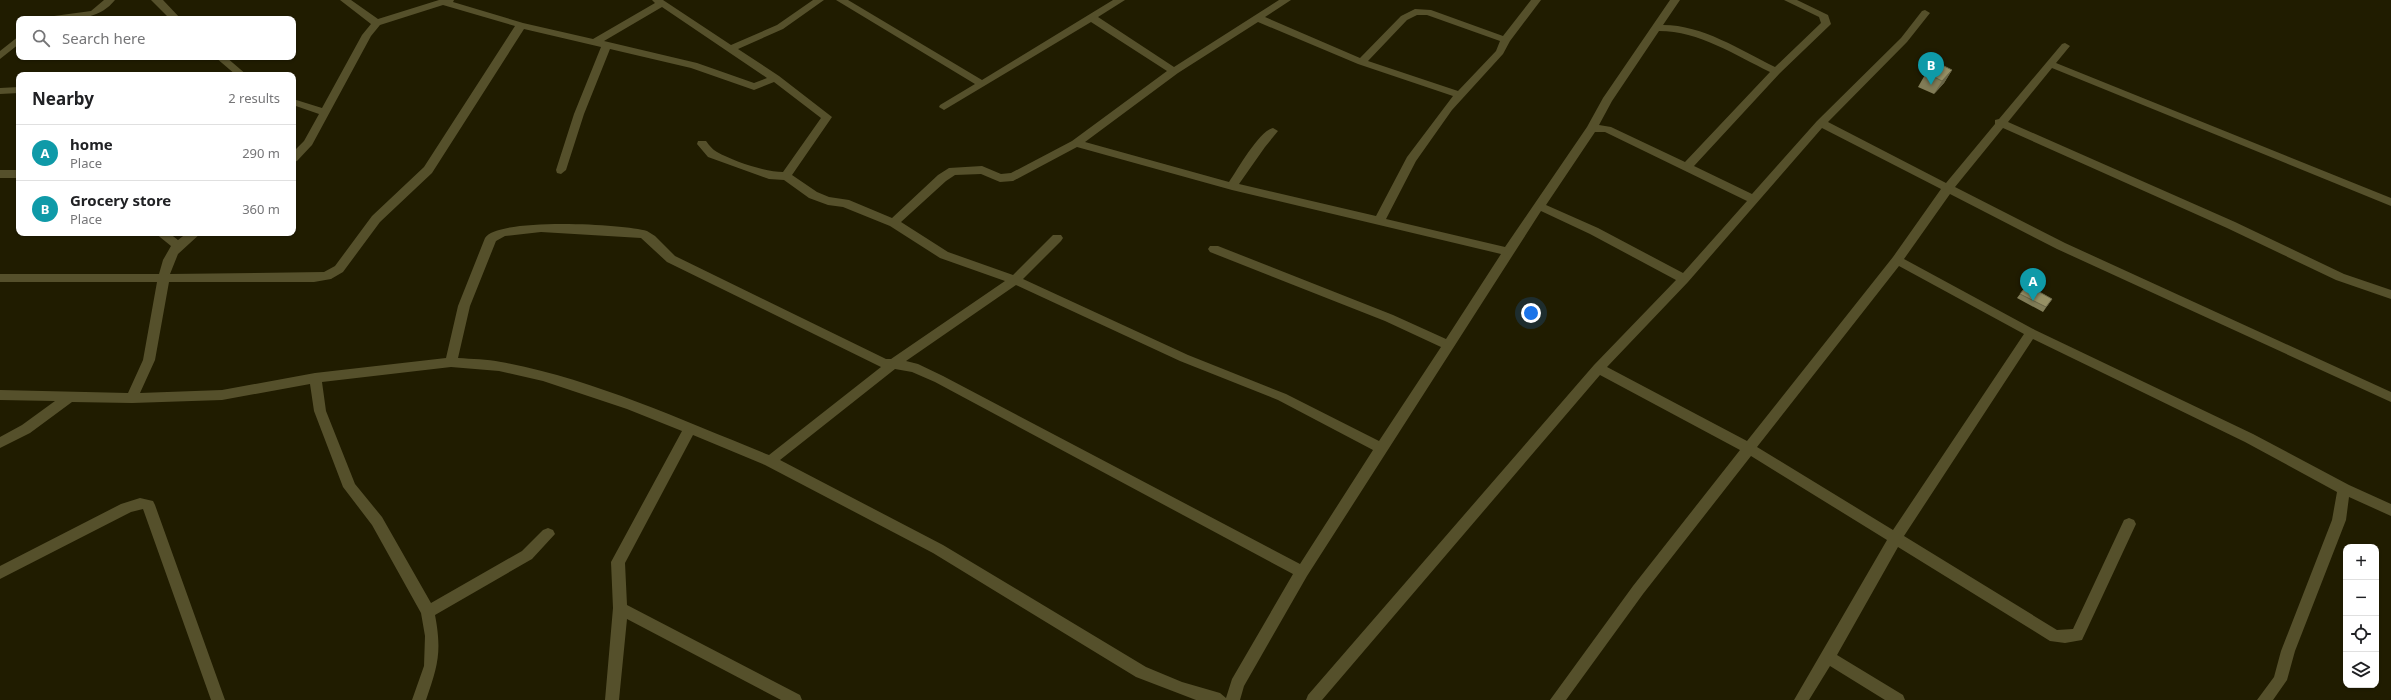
<!DOCTYPE html>
<meta charset="utf-8">
<style>
body{margin:0;font-family:"Noto Sans",sans-serif;background:#f2f2f2;color:#202124}
.controls{position:absolute;right:12px;bottom:12px;display:grid;overflow:hidden;border-radius:8px;box-shadow:0 1px 3px #0004}
.controls button{width:36px;height:36px;display:grid;place-items:center;padding:0;border:0;border-bottom:1px solid #e0e0e0;background:#fff;color:#202124;font:20px sans-serif}
.you{position:absolute;left:1531px;top:313px;width:14px;height:14px;margin:-10px;border:3px solid #fff;border-radius:50%;background:#1a73e8;box-shadow:0 0 0 6px #1a73e833}
.badge{display:grid;place-items:center;width:26px;height:26px;border-radius:50%;background:#111827;color:#fff;font-size:13px;font-weight:700}
.pin{position:absolute;translate:-50% -33px;filter:drop-shadow(0 1px 2px #0008)}
.pin::after{content:'';position:absolute;top:21px;width:14px;height:12px;background:inherit;clip-path:polygon(0 0,100% 0,50% 100%)}
.list{margin:0;padding:0;list-style:none}
h2{display:flex;justify-content:space-between;align-items:center;height:52px;margin:0;padding:0 16px;font-size:17px}
h2 small{font-size:13px;font-weight:400;color:#757577}
.list li{display:grid;grid-template-columns:26px 1fr auto;gap:12px;align-items:center;box-sizing:border-box;height:56px;padding:0 16px;border-top:1px solid #e0e0e0}
.list b{display:block;font-size:15px;white-space:nowrap}
.list p{margin:0;font-size:13px;white-space:nowrap;color:#757577}
.list em{font-size:13px;font-style:normal;color:#757577}
.icon{flex:none;width:22px;height:22px;fill:none;stroke:currentColor;stroke-width:2;stroke-linecap:round;stroke-linejoin:round}
.map{position:relative;flex:none;width:2391px;height:700px;overflow:hidden}
.search{position:absolute;background:#fff;box-shadow:0 1px 3px #0004;left:16px;top:16px;width:280px;height:44px;display:flex;align-items:center;gap:10px;box-sizing:border-box;padding:0 14px;border-radius:8px;color:#757577;font-size:15px}
.panel{position:absolute;background:#fff;box-shadow:0 1px 3px #0004;left:16px;top:72px;width:280px;height:164px;border-radius:8px}
.map>svg:first-child{display:block}
.lines{fill:none;stroke-linecap:round;stroke-linejoin:round}
.minor{fill:#55502b;fill-rule:evenodd}
.wall{fill:#817c57}
.shaded-wall{fill:#696547}
.building{fill:#969065;stroke:#696547}
</style>
<div class="map">
<svg width="2391" height="700" viewBox="0 0 2391 700">
<rect width="100%" height="100%" fill="#201c00"/>
<g class="lines">
<path class="minor" d="M104 0H115C98 21 73 19 49 19L54 16 91 11Z
M151 0H163L181 19H170Z
M340 0H351L378 19 439 0H454L453 2 523 23 593 39 655 3 652 0H663L731 45 777 25 813 0H824L783 29 738 49 779 76 832 117 792 175 817 192 829 197 849 200 892 218 938 175 949 168 982 166 1001 174 1011 173 1072 141 1167 71 1091 22 944 110 939 107 940 105 975 84 836 0H848L982 80 1113 0H1125L1098 17 1174 67 1279 0H1291L1265 17 1360 58 1401 16 1415 9 1431 10 1503 36 1531 0H1541L1510 41 1503 54 1452 110 1416 161 1386 219 1505 247 1587 127 1603 98 1670 0H1680L1663 25C1703 25 1740 50 1775 67L1821 23 1819 17 1784 0H1797L1828 15 1831 24 1829 26 1780 73 1694 166 1752 194 1817 121 1901 38 1922 11 1925 10 1930 13 1907 42 1828 122 1946 183 1995 124V120L1999 119 2062 44 2065 43 2070 46 2056 63 2391 198V206L2052 68 2008 122 2235 222 2344 274 2391 290V299L2336 280 2227 228 2003 128 1955 187 2065 243 2391 392V402L2057 249 1950 194 1904 259 2035 330 2253 434 2349 485 2391 504V516L2349 497 2346 520 2295 651 2287 680 2273 700H2257L2274 677 2281 651 2332 520 2337 492 2245 442 2033 339 1904 536 2057 630 2073 629 2124 520 2129 518 2134 520 2136 524 2082 640 2065 643 2050 641 1898 547 1837 655 1903 695 1905 700H1885L1830 666 1809 700H1794L1887 540 1751 456 1643 594 1566 700H1550L1633 586 1740 450 1600 375 1322 700H1306L1308 695 1594 365 1676 280 1590 234 1541 211 1307 576 1244 686 1240 700H1196L1136 677 933 553 765 465 693 435 625 563 627 605 800 695 802 700H781L627 619 619 700H605L613 608 611 562 682 431 627 409 543 381 499 371 451 367 322 382 326 411 355 484 382 517 431 603 522 551 543 530 548 528 553 530 555 534 532 559 435 615C442 652 438 665 426 700H412L424 666 425 636 421 613 372 525 343 487 314 411 310 384 222 400 132 403 72 402 30 433 0 448V437L22 425 55 401 0 400V390L128 393 143 360 157 282H0V274H159L163 260 171 246 155 233H169L178 240 187 233H201L178 254 170 274 324 272 335 266 372 216 424 167 515 26 443 5 380 25 371 36 312 145 297 161 293 162V152L304 141 319 114 293 105V99L322 108 362 35 371 24ZM662 7 767 78 754 83 697 63 604 41ZM1417 15H1427L1500 41 1496 51 1458 91 1368 61 1407 20ZM1258 22 1358 64 1453 96 1407 157 1376 216 1239 184 1265 147 1278 131 1273 128C1259 131 1238 169 1229 182L1085 142 1178 73ZM524 29 601 47 574 114 556 170 557 173 561 174 566 170 584 114 610 49 691 68 754 90 774 82 821 118 783 172C765 172 733 161 717 152 713 150 709 145 706 141H698L697 144 708 157 769 179 784 180 809 198 828 205 843 207 890 226 940 258 1005 281 891 359H886L675 256 655 236 647 231C624 224 498 217 485 238L458 306 446 358 315 373 222 390 140 393 155 360 169 282H314L331 279 343 272 380 222 432 173ZM1659 31C1699 31 1735 55 1770 72L1685 162 1611 127 1599 125 1612 101ZM1822 128 1941 189 1893 257 1747 441 1607 367 1688 282ZM1595 132H1605L1747 201 1683 273 1598 228 1546 205ZM1077 147 1232 190 1501 254 1446 339 1393 315 1218 246H1210L1208 249 1210 252 1385 321 1441 347 1379 441 1286 394 1188 355 1023 279 1061 241 1063 238 1061 235H1053L1013 275 948 252 901 222 946 181 955 175 981 174 1000 182 1013 181ZM541 232 641 238 667 262 881 367 769 455C681 420 593 379 501 362 487 359 472 359 458 358L470 306 496 241 505 236ZM1899 266 2024 334 1893 530 1757 447ZM1016 285 1180 361 1278 400 1373 450 1300 564 943 376 918 364 906 361ZM895 369 912 372 935 382 1293 574 1232 679 1226 698 1220 693 1182 682 1146 667 943 545 780 460Z
M19 36V44L0 59V51Z
M215 57H226L247 75H236Z
M19 87V93L0 94V88Z
M0 170H19V178H0Z
M140 498 153 501 155 505 225 700H211L143 509 131 512 0 579V566L121 504Z"/>
</g>
<path class="wall" d="M1952 70 1944 83 1934 94 1918 87 1926 73Z
M2027 285 2052 299 2043 312 2017 298Z"/>
<path class="shaded-wall" d="M1952 70 1944 83 1934 94 1942 81Z"/>
<path class="building" d="M1936 62 1952 70 1942 81 1926 73Z
M2027 285 2052 299 2046 307 2020 294Z"/>
</svg>
<div class="controls">
<button>+</button>
<button>−</button>
<button><svg class="icon" aria-label="locate" viewBox="0 0 24 24"><circle cx="12" cy="12" r="6"/><path d="M12 2v4M12 18v4M2 12h4M18 12h4"/></svg></button>
<button><svg class="icon" aria-label="layers" viewBox="0 0 24 24"><path d="M12 4l9 5-9 5-9-5zM3 14l9 5 9-5"/></svg></button>
</div>
<div class="you"></div>
<div class="pin badge" style="left:2033px;top:301px;background:#0f9aa8">A</div>
<div class="pin badge" style="left:1931px;top:85px;background:#0f9aa8">B</div>
<div class="search"><svg class="icon" aria-label="search" viewBox="0 0 24 24"><circle cx="10" cy="10" r="6"/><path d="M15 15l6 6"/></svg>Search here</div>
<section class="panel">
<h2>Nearby<small>2 results</small></h2>
<ul class="list">
<li><span class="badge" style="background:#0f9aa8">A</span><div><b>home</b><p>Place</p></div><em>290 m</em></li>
<li><span class="badge" style="background:#0f9aa8">B</span><div><b>Grocery store</b><p>Place</p></div><em>360 m</em></li>
</ul>
</section>
</div>
